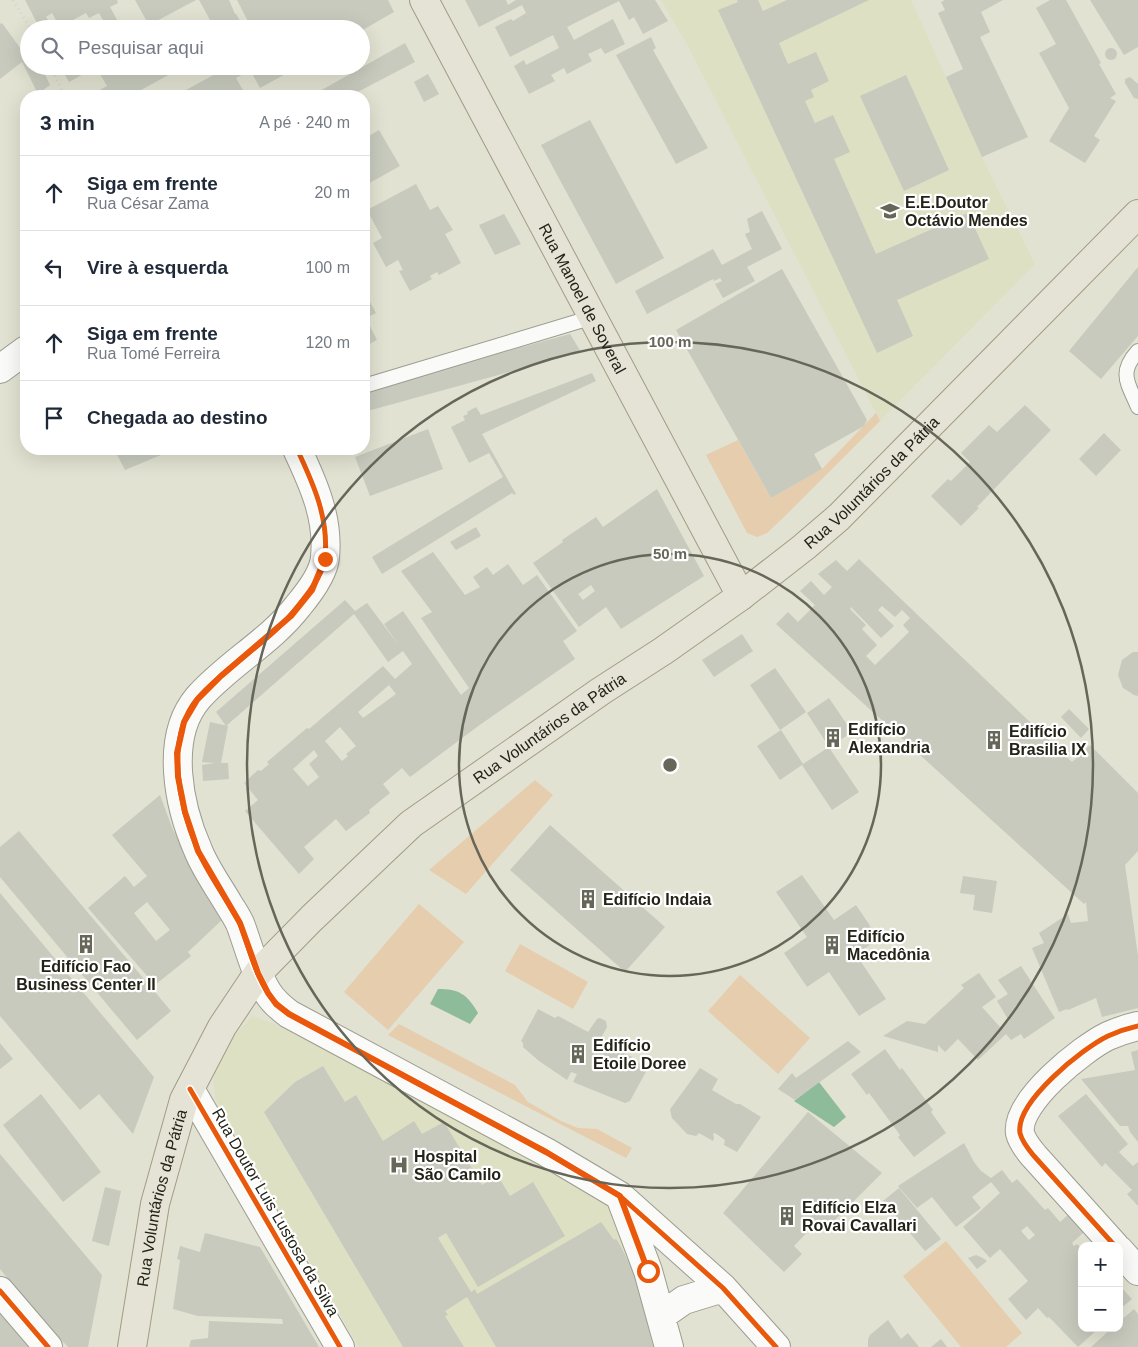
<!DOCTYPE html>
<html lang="pt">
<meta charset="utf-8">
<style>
body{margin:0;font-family:Arial,sans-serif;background:#f2f2f3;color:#1f2937}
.controls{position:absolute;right:15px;bottom:15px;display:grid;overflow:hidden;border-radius:10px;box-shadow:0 5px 20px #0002}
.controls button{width:45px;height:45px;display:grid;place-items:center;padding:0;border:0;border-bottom:1px solid #e0e1e3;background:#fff;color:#1f2937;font:25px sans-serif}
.stop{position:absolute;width:15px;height:15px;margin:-11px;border:4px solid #ea580c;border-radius:50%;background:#fff}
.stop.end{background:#ea580c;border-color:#fff;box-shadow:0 1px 5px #0008}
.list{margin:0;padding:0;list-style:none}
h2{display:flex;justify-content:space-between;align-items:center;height:65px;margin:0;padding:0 20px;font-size:21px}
h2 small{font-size:16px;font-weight:400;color:#747a83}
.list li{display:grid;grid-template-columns:32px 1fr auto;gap:15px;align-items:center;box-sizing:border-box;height:75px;padding:0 20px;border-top:1px solid #e0e1e3}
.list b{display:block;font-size:19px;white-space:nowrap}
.list p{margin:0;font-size:16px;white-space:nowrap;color:#747a83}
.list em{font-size:16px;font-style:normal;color:#747a83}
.icon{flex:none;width:28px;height:28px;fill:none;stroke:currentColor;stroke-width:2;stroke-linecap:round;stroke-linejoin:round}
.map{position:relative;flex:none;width:1138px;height:1347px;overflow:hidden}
.search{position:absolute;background:#fff;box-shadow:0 5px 20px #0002;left:20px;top:20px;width:350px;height:55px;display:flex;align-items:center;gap:12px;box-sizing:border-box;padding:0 18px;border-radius:28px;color:#747a83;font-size:19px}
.panel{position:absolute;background:#fff;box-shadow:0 5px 20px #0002;left:20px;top:90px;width:350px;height:365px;border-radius:20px}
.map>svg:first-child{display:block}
.built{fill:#dee0c3}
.green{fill:#e6cdae}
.water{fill:#8ebc9a}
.building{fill:#c7cabd;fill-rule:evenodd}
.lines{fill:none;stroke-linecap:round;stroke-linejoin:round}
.service-casing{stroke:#9c9c90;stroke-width:16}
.minor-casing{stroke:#9c9c90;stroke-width:30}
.primary-casing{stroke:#a29c83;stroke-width:30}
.path{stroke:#d4d4cf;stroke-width:3;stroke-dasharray:1 4;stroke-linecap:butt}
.service{stroke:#fafbf8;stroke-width:14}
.minor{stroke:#fafbf8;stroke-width:28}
.primary{stroke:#e5e2d6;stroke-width:28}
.cycleway-casing{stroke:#fff;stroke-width:8}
.cycleway{stroke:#e8590c;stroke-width:5}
.route{stroke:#ea580c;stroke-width:6}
.ring{fill:none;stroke:#666659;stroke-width:2.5}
.labels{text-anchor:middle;stroke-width:4.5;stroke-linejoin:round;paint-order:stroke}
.poi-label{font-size:16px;font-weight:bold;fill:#232318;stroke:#fff;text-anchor:start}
.street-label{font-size:16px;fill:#232318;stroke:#fff}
.centre{fill:#666659;stroke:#fff;stroke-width:2.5}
.ring-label{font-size:15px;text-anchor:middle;font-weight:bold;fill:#666659;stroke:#fff;stroke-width:4.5;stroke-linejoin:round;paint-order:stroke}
</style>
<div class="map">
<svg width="1138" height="1347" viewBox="0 0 1138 1347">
<rect width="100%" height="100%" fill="#e1e2d1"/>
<path class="built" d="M661 0H911L982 157 1035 264 880 421 688 46Z
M252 1016 272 1023 509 1142 621 1214 657 1347H359L216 1101 213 1076 229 1042Z"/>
<path class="green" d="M876 413 880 421 785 516 767 533 757 537 747 533 706 455 738 440 771 498 822 469Z
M535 780 553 795 466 894 429 870Z
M419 904 464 942 388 1030 344 992Z
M520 944 588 982 573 1009 505 971Z
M740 975 810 1038 778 1074 708 1011Z
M399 1024 515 1085 528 1102 561 1121 578 1128 597 1129 632 1148 626 1158 388 1035Z
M946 1241 1022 1333 1006 1347H961L903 1276Z"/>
<path class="water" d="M438 989C459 989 467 994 478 1013L470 1024 430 1004Z
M819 1082 846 1117 834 1127 794 1101Z"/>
<path class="building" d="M25 0H117L118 3 110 7 122 29H108L99 13 89 18 86 13 71 21 75 29H61L52 13 46 17 48 20 38 25Z
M135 0H196L149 25Z
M199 0H229L235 14H236L245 29H215Z
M237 0H388L394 12 361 31V29H252Z
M465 0H506L508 5 516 0H655L668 21 643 34 634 17 629 20 619 1 567 27 574 40 613 19 625 44 605 54 601 48 588 54 592 61 567 74 564 68 551 75 555 81 529 94 514 66 524 60 526 65 559 48 553 35 510 57 495 27 511 19 513 21 526 13 522 5 479 27Z
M737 0H758L763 11 787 0H869L779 43 788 64 816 52 829 81 811 90 814 97 805 101 815 123 833 115 850 152 834 159 876 254 968 213 989 259 897 300 913 336 877 353 718 10 738 2Z
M945 0H1003L981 12 990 32 980 37 1028 137 982 157 946 77 963 69 938 13 945 10 941 2Z
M1050 0H1066L1101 63 1099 64 1116 94 1110 98 1116 101 1094 136 1100 140 1085 163 1049 141 1069 108 1039 53 1056 44 1036 8Z
M1090 0H1138V47L1124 55Z
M2 23 26 56 29 55V66H41L50 85 38 94 22 62 0 79V24Z
M651 37 656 48 653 50 708 148 676 164 616 55Z
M405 43 415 62 350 96H311Z
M1105 54a6 6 0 1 1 12 0a6 6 0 1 1-12 0Z
M60 66H171L174 72 130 96H88L107 86 96 67 69 82Z
M230 66H300L260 88 250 70 236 78 243 90 232 96H175Z
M428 74 439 94 424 102 414 82Z
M906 75 949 170 904 191 860 96Z
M1130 77 1138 84V99L1134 98 1125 83V79Z
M590 120 664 258 616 284 541 145Z
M379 130 400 166 364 186V139Z
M416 184 430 210 438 206 453 230 445 234 461 263 439 275 437 272 430 276 432 279 410 291 399 271 403 270 398 260 386 267 373 243 382 238 367 210Z
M762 211 782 249 747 267 755 281 723 298 715 284 722 281 720 278 714 281 713 279 647 314 635 291 713 249 722 265 752 249 745 234 750 232 747 219Z
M504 214 521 244 495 255 479 225Z
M1138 267V336L1101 379 1069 351Z
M782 269 867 420 864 426 814 454 822 469 771 498 676 330Z
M364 291 376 313 366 318 377 340 364 347Z
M570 334 581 352 364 412V390Z
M592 373 596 381 482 434 516 494 514 495 512 493 382 574 372 557 503 477 489 453 469 463 451 427 465 420 463 416 468 414 467 412 476 407 481 415Z
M1025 405 1051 430 977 507 979 508 961 526 931 496 948 479 951 481 970 462 961 453 989 425 997 432Z
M428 429 443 469 370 496 355 457Z
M1104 433 1121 450 1096 476 1079 459Z
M114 449H157L161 455 125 470Z
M657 489 704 576 621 629 606 607 579 627 533 563 563 542 562 540 596 517 603 527ZM591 585 595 591 583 600 578 594Z
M476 527 481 536 456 550 450 542Z
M433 552 465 595 480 587 473 577 487 567 493 575 508 564 523 585 537 575 577 631 563 641 575 659 481 724 410 777 402 768 383 784 390 793 369 810 370 813 346 831 336 819 304 847 314 859 299 874 245 811 258 800 244 783 258 770 261 771 269 764 267 762 307 728 309 729 383 666 395 679 412 664 403 651 388 662 354 614 226 726 216 712 345 600 355 611 367 603 400 647 384 624 403 611 461 695 469 688 421 618 432 612 401 571ZM389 685 396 694 363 718 358 712ZM340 727 356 746 346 754 348 756 342 761 325 741ZM314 750 318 756 309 764 319 777 308 786 293 769Z
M859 559 1072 762 1090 745 1138 793V851L1125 865 1138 956V1008L1102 1017 1096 998 1068 1010 1067 1009 1059 1012 1032 948 1044 943 1039 933 1068 914 1071 923 1088 921 1086 902 1084 904 776 624 788 612 798 622 815 605 800 591 811 581 824 595 832 587 818 574 836 560 847 571ZM882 606 895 617 902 610 910 618 903 625 909 632 875 665 866 656 877 645 862 629 866 625 850 609 851 607 881 638 894 626 878 610Z
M742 634 753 651 714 677 702 660Z
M1133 652H1138V696L1134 695 1123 688 1118 675 1122 660Z
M775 668 806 712 780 730 750 685Z
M829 698 852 732 833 745 834 747 830 749 859 792 832 810 802 765 780 780 757 746 781 730 803 764 829 747 807 713Z
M1069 709 1089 729 1081 738 1061 717Z
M210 722 228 726 221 763H228L229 779 203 781 202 765 215 763 202 762Z
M160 795 173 830 224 918 188 952 191 956 155 985 88 908 125 876 134 887 147 876 112 835ZM147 902 170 930 156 941 134 913Z
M550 825 665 927 625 972 510 870Z
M19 831 171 1011 137 1040 0 877V847Z
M802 875 834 920 856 905 879 939 859 952 861 954 857 956 886 999 859 1016 829 972 807 987 784 953 807 937 776 892Z
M963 876 997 881 992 913 973 910 975 895 960 893Z
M0 893 154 1077 133 1134 99 1094 80 1110 0 1016Z
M1021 966 1055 1018 1024 1039 1021 1034 1011 1040 1006 1034 978 1060 958 1039 945 1052 938 1045V1052L883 1036 907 1021 925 1024 964 988 961 985 979 973 996 997 982 1007 1000 1027 1009 1021 997 1001 1008 994 998 980Z
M538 1009 555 1018 558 1016 588 1032 597 1019 600 1018 606 1021 607 1027 600 1040 632 1057 631 1059 648 1068 630 1101 625 1103 615 1099 573 1082 577 1074 571 1072 567 1080 539 1061 523 1047V1043L521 1041Z
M848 1041 861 1052 795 1100 778 1089 792 1073 796 1078Z
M0 1043 13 1059 0 1069Z
M885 1049 900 1070 902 1068 933 1110 931 1112 946 1133 914 1157 898 1137 900 1135 875 1101 869 1093 867 1095 851 1074Z
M1138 1050V1142L1130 1132 1128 1126H1120L1081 1079 1135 1070 1131 1052Z
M323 1066 345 1102 356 1095 383 1141 414 1121 422 1134 444 1122 482 1185 498 1176 510 1196 533 1182 565 1236 478 1287 446 1233 438 1238 471 1292 475 1289 477 1294 601 1222 614 1240 616 1239 620 1245 631 1267 639 1288 641 1285 640 1293 653 1347H496L467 1297 445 1311 448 1315 445 1316 464 1347H403L264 1112 295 1082Z
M700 1068 718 1079 712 1090 736 1104H740L761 1117 737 1152 724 1145 725 1140 715 1133 713 1134 714 1138 713 1141 699 1133 696 1136 687 1134 672 1118 670 1110 671 1108Z
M41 1094 101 1172 63 1202 3 1125Z
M1086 1094 1128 1144 1119 1152 1133 1166 1138 1162V1206L1127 1194 1132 1190 1105 1163 1102 1167 1058 1116Z
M808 1112 882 1173 825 1230 817 1222 794 1246 802 1254 784 1272 723 1213Z
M964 1143 974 1162 981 1171 991 1178 1002 1170 1012 1183 1017 1179 1045 1210 1048 1208 1060 1222 1069 1214 1084 1232 1072 1243 1074 1246 1077 1244 1082 1249V1328H1099L1078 1347 1049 1317 1047 1318 1038 1308 1026 1320 1008 1299 1028 1281 1000 1249 990 1258 963 1227 1000 1193 991 1182 972 1197 981 1208 956 1227 932 1197 917 1208 898 1186ZM1027 1226 1035 1235 1029 1240 1021 1231Z
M0 1154 102 1275 88 1347H68L41 1319 0 1269Z
M105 1187 121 1191 109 1246 92 1241Z
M899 1188 941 1239 925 1251 883 1201Z
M875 1199 880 1205 870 1213 865 1207Z
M205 1233 260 1247 319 1347H189L191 1340 208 1338 209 1321 283 1324 282 1319 198 1316 173 1309 180 1260 177 1259 180 1246 200 1252Z
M976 1255 983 1258 987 1261 977 1269 968 1258Z
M1119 1285 1132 1299 1119 1310Z
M1134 1309 1138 1314V1347H1091L1112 1328H1119V1322Z
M0 1310 33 1347H0Z
M888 1320 901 1339 908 1333 919 1347H868V1339L870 1335Z
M941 1339 947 1347H931Z"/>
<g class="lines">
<g class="service-casing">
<path id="service" d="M1138 351C1118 373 1128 383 1138 407
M364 386 593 317"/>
</g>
<g class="minor-casing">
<path id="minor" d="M0 369 26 350
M297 449C313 483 329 518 325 557 324 573 308 594 298 606 270 642 228 664 198 698 164 738 179 807 198 850 205 868 218 886 228 903 232 910 238 918 241 926 249 948 255 973 268 993 273 1001 281 1008 289 1014L546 1152 620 1196 723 1288 776 1347
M190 1089 340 1347
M621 1199 648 1271 669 1347
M1115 1246 1034 1156C1029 1150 1022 1142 1020 1133 1015 1102 1083 1048 1108 1036 1117 1032 1129 1028 1138 1026
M1119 1250 1138 1271
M0 1291 48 1347
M661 1316 684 1300 723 1288"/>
</g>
<g class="primary-casing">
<g id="primary">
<path id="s1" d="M424 0 741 596"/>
<path id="s2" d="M132 1347 155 1204 184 1100 222 1027 258 973 312 918 411 824 601 691 663 651 741 596 804 547 839 517 1138 214"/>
</g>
</g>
<path class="path" d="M13 0 31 29
M51 66 64 96"/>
<use href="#service" class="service"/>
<use href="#minor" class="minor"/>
<use href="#primary" class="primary"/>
<g class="cycleway-casing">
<path id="cycleway" d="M297 449C313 483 329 518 325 557 324 573 308 594 298 606 270 642 228 664 198 698 164 738 179 807 198 850 205 868 218 886 228 903 232 910 238 918 241 926 249 948 255 973 268 993 273 1001 281 1008 289 1014L546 1152 620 1196 723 1288 776 1347
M190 1089 340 1347
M1115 1246 1034 1156C1029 1150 1022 1142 1020 1133 1015 1102 1083 1048 1108 1036 1117 1032 1129 1028 1138 1026
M0 1291 48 1347"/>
</g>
<use href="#cycleway" class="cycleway"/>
</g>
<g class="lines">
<path class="route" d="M325 559 312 590 291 616 221 676 197 700 184 722 177 753 178 777 185 812 198 851 240 923 258 973 268 993 276 1004 289 1014 546 1152 620 1196 648 1271"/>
</g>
<g class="ring">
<circle cx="670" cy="765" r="211"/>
<circle cx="670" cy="765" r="423"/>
</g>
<defs>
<g id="school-bare" transform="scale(1.5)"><path d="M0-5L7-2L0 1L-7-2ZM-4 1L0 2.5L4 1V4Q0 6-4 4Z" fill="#666659" stroke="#fff" stroke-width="2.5" paint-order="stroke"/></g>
<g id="building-bare" transform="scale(1.5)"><path d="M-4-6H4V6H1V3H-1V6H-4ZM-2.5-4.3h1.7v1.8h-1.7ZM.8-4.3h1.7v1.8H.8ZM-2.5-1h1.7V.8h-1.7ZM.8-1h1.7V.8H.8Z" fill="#666659" stroke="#fff" stroke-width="2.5" paint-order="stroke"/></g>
<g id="hospital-bare" transform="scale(1.5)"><path d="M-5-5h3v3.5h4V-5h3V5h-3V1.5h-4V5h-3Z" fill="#666659" stroke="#fff" stroke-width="2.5" paint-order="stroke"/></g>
</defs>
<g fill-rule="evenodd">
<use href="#school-bare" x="890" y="211"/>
<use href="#building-bare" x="833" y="738"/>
<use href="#building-bare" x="994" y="740"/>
<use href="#building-bare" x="588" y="899"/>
<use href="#building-bare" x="86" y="944"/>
<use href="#building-bare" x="832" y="945"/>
<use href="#building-bare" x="578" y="1054"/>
<use href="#hospital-bare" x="399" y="1165"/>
<use href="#building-bare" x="787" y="1216"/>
</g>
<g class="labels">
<g class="poi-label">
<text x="905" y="208">E.E.Doutor<tspan x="905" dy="18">Octávio Mendes</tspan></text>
<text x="848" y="735">Edifício<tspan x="848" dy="18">Alexandria</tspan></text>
<text x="1009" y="737">Edifício<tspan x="1009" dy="18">Brasilia IX</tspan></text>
<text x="603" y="905">Edifício Indaia</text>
<text x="847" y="942">Edifício<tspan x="847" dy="18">Macedônia</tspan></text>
<text x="86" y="972" text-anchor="middle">Edifício Fao<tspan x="86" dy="18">Business Center II</tspan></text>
<text x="593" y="1051">Edifício<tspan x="593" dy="18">Etoile Doree</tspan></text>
<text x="414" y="1162">Hospital<tspan x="414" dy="18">São Camilo</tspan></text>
<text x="802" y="1213">Edifício Elza<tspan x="802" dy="18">Rovai Cavallari</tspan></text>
</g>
<g class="street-label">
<text dy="6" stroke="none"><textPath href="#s1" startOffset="338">Rua Manoel de Soveral</textPath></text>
<text dy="6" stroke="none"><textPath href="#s2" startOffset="1188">Rua Voluntários da Pátria</textPath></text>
<text dy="6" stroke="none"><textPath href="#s2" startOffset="782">Rua Voluntários da Pátria</textPath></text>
<text dy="6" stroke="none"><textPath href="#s2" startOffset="152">Rua Voluntários da Pátria</textPath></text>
<text transform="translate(276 1212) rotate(60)" y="6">Rua Doutor Luis Lustosa da Silva</text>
</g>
</g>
<circle cx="670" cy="765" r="8" class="centre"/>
<g class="ring-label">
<text x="670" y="347">100 m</text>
<text x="670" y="559">50 m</text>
</g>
</svg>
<div class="controls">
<button>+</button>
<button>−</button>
</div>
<div class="stop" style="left:648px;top:1271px"></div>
<div class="stop end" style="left:325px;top:559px"></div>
<div class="search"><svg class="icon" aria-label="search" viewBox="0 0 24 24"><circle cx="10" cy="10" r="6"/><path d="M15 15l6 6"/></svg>Pesquisar aqui</div>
<section class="panel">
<h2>3 min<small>A pé · 240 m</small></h2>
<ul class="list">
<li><svg class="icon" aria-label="ahead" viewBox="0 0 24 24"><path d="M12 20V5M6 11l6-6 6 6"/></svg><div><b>Siga em frente</b><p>Rua César Zama</p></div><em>20 m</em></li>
<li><svg class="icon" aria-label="left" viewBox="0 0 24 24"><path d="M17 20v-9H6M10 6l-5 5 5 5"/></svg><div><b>Vire à esquerda</b></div><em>100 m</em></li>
<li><svg class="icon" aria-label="ahead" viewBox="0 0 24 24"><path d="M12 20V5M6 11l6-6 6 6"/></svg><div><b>Siga em frente</b><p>Rua Tomé Ferreira</p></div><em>120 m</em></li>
<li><svg class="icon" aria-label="arrive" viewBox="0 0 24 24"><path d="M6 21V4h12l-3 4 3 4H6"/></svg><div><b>Chegada ao destino</b></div></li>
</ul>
</section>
</div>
